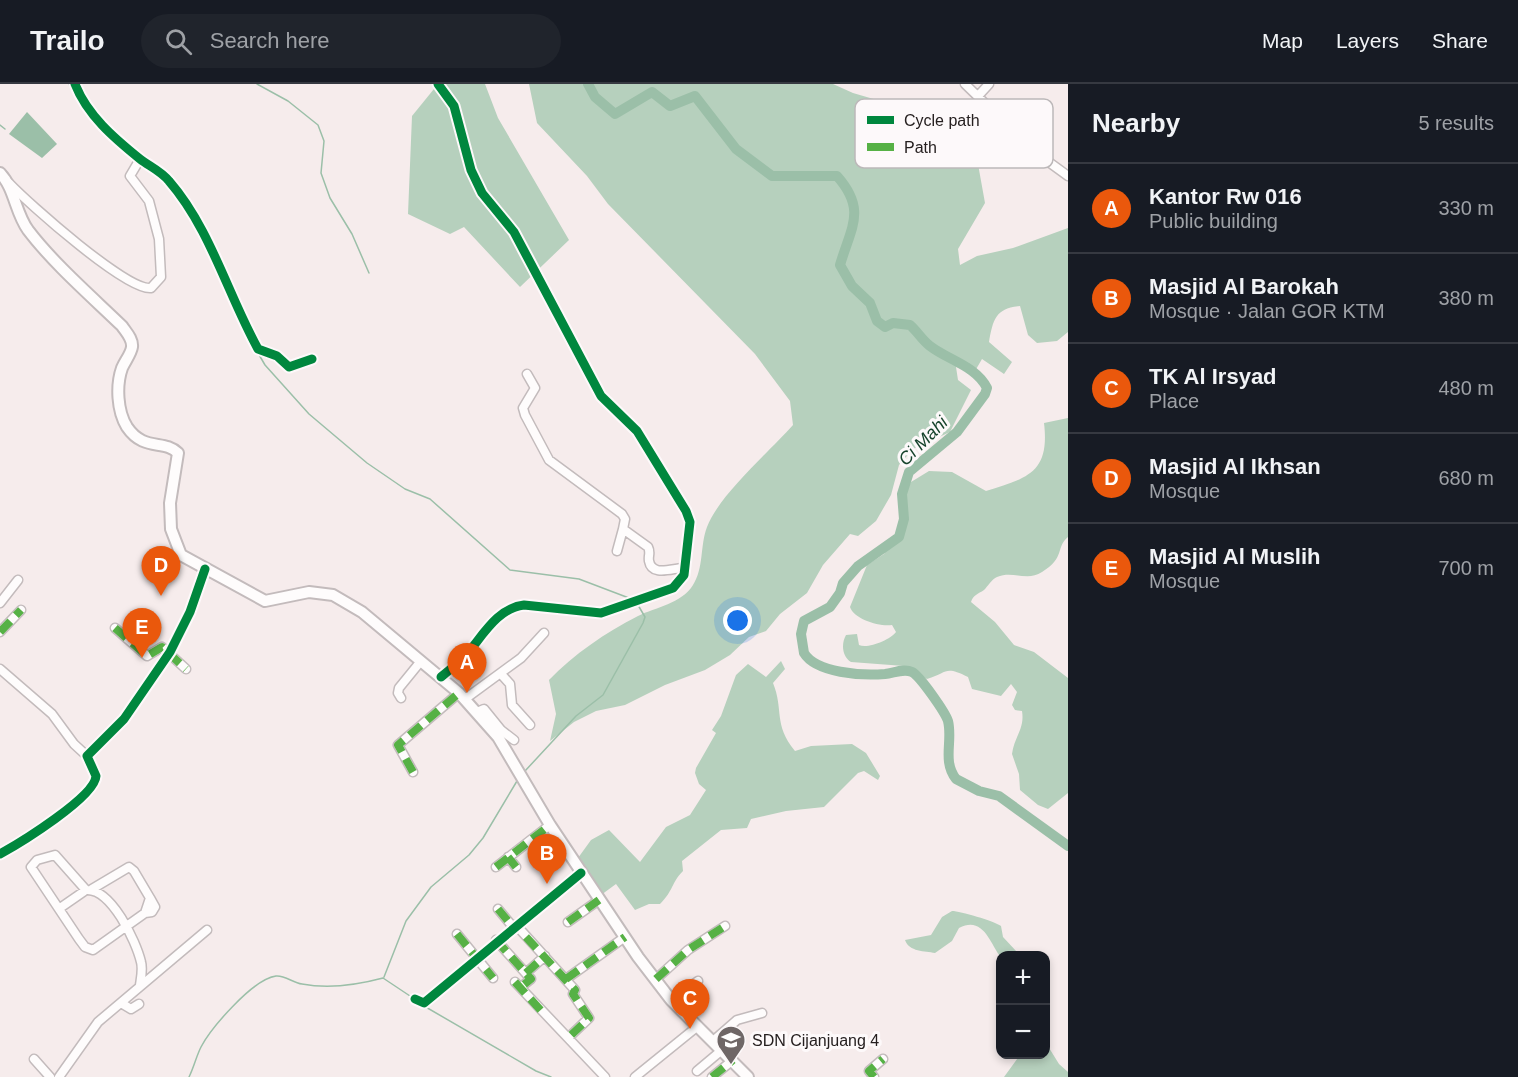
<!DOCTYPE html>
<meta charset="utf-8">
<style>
body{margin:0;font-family:Arial,sans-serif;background:#20242c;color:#f1f3f6}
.controls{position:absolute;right:18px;bottom:18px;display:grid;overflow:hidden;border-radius:12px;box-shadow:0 3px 9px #0003}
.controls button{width:54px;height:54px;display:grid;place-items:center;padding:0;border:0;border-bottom:2px solid #363941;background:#171b24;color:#f1f3f6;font:30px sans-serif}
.you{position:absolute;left:738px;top:537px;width:21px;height:21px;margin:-15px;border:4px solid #fff;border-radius:50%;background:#1a73e8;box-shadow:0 0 0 9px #1a73e833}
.badge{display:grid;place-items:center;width:39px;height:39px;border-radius:50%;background:#ea580c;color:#fff;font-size:20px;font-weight:700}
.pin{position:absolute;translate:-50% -50px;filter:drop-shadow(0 2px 3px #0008)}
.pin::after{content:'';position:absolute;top:32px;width:21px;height:18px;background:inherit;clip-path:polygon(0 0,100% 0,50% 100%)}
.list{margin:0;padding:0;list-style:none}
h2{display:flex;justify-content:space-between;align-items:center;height:78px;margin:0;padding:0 24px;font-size:26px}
h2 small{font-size:20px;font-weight:400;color:#9ea1a6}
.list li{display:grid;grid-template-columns:39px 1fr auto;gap:18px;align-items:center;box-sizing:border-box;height:90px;padding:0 24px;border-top:2px solid #363941}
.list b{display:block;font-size:22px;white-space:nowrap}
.list p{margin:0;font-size:20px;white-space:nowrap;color:#9ea1a6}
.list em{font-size:20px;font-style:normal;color:#9ea1a6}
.icon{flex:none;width:33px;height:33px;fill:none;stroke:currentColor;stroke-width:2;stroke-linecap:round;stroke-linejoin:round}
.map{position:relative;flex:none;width:1068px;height:993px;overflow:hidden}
header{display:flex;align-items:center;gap:36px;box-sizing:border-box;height:84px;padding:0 30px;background:#171b24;border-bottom:2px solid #363941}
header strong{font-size:28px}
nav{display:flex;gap:33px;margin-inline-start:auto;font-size:21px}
.search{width:420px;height:54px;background:#20242c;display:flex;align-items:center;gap:15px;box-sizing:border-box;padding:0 21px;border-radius:33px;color:#9ea1a6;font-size:22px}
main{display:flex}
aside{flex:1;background:#171b24}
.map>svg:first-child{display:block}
.forest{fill:#b6d0bd}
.water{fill:#9bbfa8}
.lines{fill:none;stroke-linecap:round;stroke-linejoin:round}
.stream{stroke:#9bbfa8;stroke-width:1.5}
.river{stroke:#9bbfa8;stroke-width:10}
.minor-casing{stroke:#c3bbbc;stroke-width:11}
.major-casing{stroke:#c3bbbc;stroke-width:14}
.minor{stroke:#fefcfc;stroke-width:8}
.major{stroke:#fefcfc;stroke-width:10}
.quiet{stroke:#56b145;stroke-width:8;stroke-dasharray:15 8;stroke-linecap:butt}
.cycleway-casing{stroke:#fdf9fa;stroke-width:13}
.cycleway{stroke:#00873e;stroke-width:9}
.labels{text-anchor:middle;stroke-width:6;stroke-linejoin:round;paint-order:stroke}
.poi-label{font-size:16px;fill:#262020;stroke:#fdf9fa;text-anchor:start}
.water-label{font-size:18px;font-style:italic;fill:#18442d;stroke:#fdf9fa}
.key{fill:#fdf9fa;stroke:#bcb8b9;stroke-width:1.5}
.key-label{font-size:16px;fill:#262020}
</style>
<header>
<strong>Trailo</strong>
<div class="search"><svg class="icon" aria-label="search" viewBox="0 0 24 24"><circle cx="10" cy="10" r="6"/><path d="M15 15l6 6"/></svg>Search here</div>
<nav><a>Map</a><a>Layers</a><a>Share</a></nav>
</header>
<main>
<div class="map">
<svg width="1068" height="993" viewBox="0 0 1068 993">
<rect width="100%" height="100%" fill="#f6ecec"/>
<path class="forest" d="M438 0H485L498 34 569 156 520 203 464 143 450 150 408 130 412 32Z
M529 0H833L853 9 952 38 976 69 985 119 958 165 960 181 977 172 1013 164 1068 144V248L1057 257 1037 259 1028 251 1020 222C996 224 993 235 989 258L1012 278 1004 290 982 275 975 287 956 283 958 296 971 306 950 348 913 365 899 381 891 411 876 437 858 452 850 450 823 481 807 509 780 530 766 547 749 553 730 571 705 586 665 601 625 621 596 627 574 638 550 657 556 630 549 596C574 570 605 549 638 532 656 523 681 520 693 501 704 484 700 461 707 443 719 411 769 368 793 341L790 317 755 270 608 120 587 92 537 39Z
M1068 334V453C1055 464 1066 473 1042 488 1027 498 1013 486 997 493 992 495 988 502 984 506 978 510 973 511 971 518L995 538 1014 561 1034 568 1068 594V709L1048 725 1038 721 1020 706 1019 690 1012 670C1014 653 1025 645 1022 627L1015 626 1012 621 1017 608 1011 600 1001 612 972 605 968 593C944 581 948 589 927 595L904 582 851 578C842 572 841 560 846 551L857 550 859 561C868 565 890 556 896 548L892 541C879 543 854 535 850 523L867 481 884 470 906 436 905 409 911 398 929 387 952 388 986 407C1027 394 1050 389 1044 339Z
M781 577 785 585 773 599C784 626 773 640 795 667L811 662 852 660 866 669 880 692 878 696 864 687 858 689 824 723 786 727 751 735 747 744 721 746 682 777 683 787C671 799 674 806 660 820H649L635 826 616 800 601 811 578 774 591 756 609 746 640 778 666 743 690 731 706 706 699 700 695 689 696 684 716 649 712 646 721 632 736 591 748 580 766 593Z
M952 827C960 827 994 837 1001 842L1003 853 1017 868 1015 871 1000 872C990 859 983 831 959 844L952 857 935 869C925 867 909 868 905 856L931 851 942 833Z
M1046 959 1059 980 1068 988V993H1004L1020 971 1046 970Z"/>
<path class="water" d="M27 28 57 60 42 74 9 50Z"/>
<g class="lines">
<path class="stream" d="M69 0 78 15
M257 0 288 17 318 41 324 57 321 89 330 114 352 150 369 189
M0 41 5 45
M225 205 238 234
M258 269 265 281 309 330 367 379 405 405 430 415 510 486 579 495 629 514
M525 687 576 632 603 611 643 539 645 533 638 521
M384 893 406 837 431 803 469 771 483 754 517 697
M424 922 536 987 551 993
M189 993C194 983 196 973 201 963 211 944 253 895 276 892 285 891 293 899 302 900 329 905 357 901 383 894L413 914"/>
<path class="river" d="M588 0 595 13 615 30 652 8 670 22 695 12 736 65 772 92H837C867 126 851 143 840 181L852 202 870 219 877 237 885 243 893 239 910 241C917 247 922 256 930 262 948 276 976 282 987 304L985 310 957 348 909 388 902 410 904 435 899 453 858 482 843 499 840 509 830 523 804 537 801 550 804 569C816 589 862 592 885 590 894 589 904 584 912 588 920 592 945 628 948 637 953 657 942 677 956 695L979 707 999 712 1068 762"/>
<g class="minor-casing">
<path id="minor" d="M75 0C87 31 114 54 140 75 149 82 161 87 169 97 210 144 228 211 258 265L277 272 289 283 312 275
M438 0 454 22 471 86 482 109 514 148 601 312 637 347 686 427 690 438 684 491 673 504 601 529 524 521C497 524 482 553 466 571 459 579 449 586 441 593
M965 0 1035 68 1068 92
M978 12 989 0
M9 99C29 120 127 207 151 204L161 193 159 155 149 117 130 92 140 75
M527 290 535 304 523 324 525 331 549 376 622 430 625 435 623 445 648 463C651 469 648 471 649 477 652 494 675 483 685 484
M617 467 623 445
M0 519 18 496
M115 544 147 572 162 563 186 585
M0 548 21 526
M0 585 52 630 74 660 87 672
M501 590 510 600 512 621 530 641
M401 614 398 609 399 604 421 577
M465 615 521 574 544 549
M477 628 484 625 501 646 514 656
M413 688 398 661 459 609
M0 770C20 759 95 713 96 692L87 672 124 635 170 568 190 528 205 485
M508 773 516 783
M496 783 550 741
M86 806 55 771 37 776 31 783 79 855 85 863 93 866 145 829 150 814 134 787 129 783 92 805
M60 824 86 806C111 804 136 857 141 878 143 885 141 894 140 901
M498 825 513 843
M145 829 152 828 155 823 150 814
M568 838 599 816
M516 841 575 906 573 910 589 934 568 954
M457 850 493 894
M496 856 531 895 521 903
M526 889 545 872
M566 895 625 853
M656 895 688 866 725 842
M515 898 605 993
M415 915 424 919 581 789
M671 916 698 897
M121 919 131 925 139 920
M713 957 737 936 762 929
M34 975 50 993
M697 987 722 966
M59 993 98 938 207 846
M635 993 698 942
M712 993 733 976
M874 993 869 987 883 975"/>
</g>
<g class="major-casing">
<path id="major" d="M0 89C15 105 15 128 28 146 53 179 92 213 122 242 126 248 133 255 132 263 131 270 125 277 122 284 116 301 117 327 127 343 144 368 164 355 178 369L170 419 171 445 181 471 265 517 309 508 333 511 362 528 459 609 498 653 550 741 638 873 671 916 748 993"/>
</g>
<use href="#minor" class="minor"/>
<use href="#major" class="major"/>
<path class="quiet" d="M115 544 147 572 162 563 186 585
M0 548 21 526
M413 688 398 661 459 609
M508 773 516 783
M496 783 550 741
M498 825 513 843
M568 838 599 816
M457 850 493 894
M526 853 575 906 573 910 589 934 568 954
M496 856 531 895 521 903
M526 889 545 872
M566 895 625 853
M656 895 688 866 725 842
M515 898 546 932
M712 993 733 976
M874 993 869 987 883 975"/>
<g class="cycleway-casing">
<path id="cycleway" d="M75 0C87 31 114 54 140 75 149 82 161 87 169 97 210 144 228 211 258 265L277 272 289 283 312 275
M438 0 454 22 471 86 482 109 514 148 601 312 637 347 686 427 690 438 684 491 673 504 601 529 524 521C497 524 482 553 466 571 459 579 449 586 441 593
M0 770C20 759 95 713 96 692L87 672 124 635 170 568 190 528 205 485
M415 915 424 919 581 789"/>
</g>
<use href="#cycleway" class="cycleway"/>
</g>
<defs>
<g id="school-pin" transform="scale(1.5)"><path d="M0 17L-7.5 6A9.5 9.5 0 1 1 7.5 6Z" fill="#6f6767" stroke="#fdf9fa"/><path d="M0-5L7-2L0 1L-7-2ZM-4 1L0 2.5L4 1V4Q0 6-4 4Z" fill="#fff"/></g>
</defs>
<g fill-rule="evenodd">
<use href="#school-pin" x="731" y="956"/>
</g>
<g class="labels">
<g class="poi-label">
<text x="752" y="962">SDN Cijanjuang 4</text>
</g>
<g class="water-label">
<text transform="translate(923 357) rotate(-45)" y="6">Ci Mahi</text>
</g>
</g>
<rect x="855" y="15" width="198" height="69" rx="9" class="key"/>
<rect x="867" y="32" width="27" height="8" fill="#00873e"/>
<rect x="867" y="59" width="27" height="8" fill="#56b145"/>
<g class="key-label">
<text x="904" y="42">Cycle path</text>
<text x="904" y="69">Path</text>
</g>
</svg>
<div class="controls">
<button>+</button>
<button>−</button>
</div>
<div class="you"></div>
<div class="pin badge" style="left:467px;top:609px">A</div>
<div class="pin badge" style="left:547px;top:800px">B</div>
<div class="pin badge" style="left:690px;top:945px">C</div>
<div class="pin badge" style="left:161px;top:512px">D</div>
<div class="pin badge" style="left:142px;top:574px">E</div>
</div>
<aside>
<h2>Nearby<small>5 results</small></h2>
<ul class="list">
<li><span class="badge">A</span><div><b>Kantor Rw 016</b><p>Public building</p></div><em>330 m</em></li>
<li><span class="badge">B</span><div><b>Masjid Al Barokah</b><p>Mosque · Jalan GOR KTM</p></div><em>380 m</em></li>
<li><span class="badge">C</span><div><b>TK Al Irsyad</b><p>Place</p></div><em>480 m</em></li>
<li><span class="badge">D</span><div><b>Masjid Al Ikhsan</b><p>Mosque</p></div><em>680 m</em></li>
<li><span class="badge">E</span><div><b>Masjid Al Muslih</b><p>Mosque</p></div><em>700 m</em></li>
</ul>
</aside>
</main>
